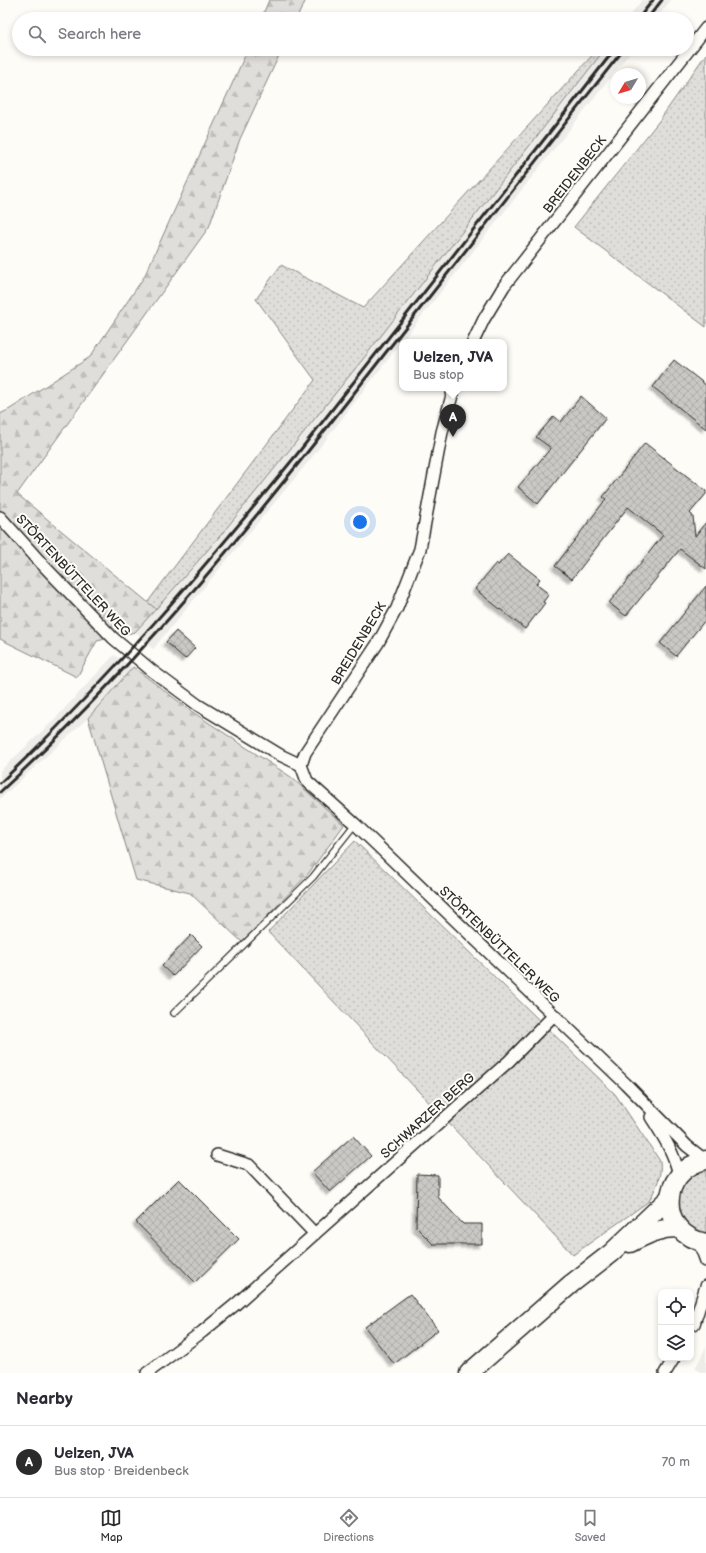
<!DOCTYPE html>
<meta charset="utf-8">
<style>
body{margin:0;font-family:"Balsamiq Sans",sans-serif;background:#f2f2f3;color:#2b2b33}
.controls{position:absolute;right:12px;bottom:12px;display:grid;overflow:hidden;border-radius:8px;box-shadow:0 2px 6px #0003}
.controls button{width:36px;height:36px;display:grid;place-items:center;padding:0;border:0;border-bottom:1px solid #e1e1e2;background:#fff;color:#2b2b33;font:20px sans-serif}
.compass{position:absolute;left:610px;top:68px;width:36px;height:36px;border-radius:50%;background:#fff;box-shadow:0 2px 6px #0003;rotate:232deg}
.you{position:absolute;left:360px;top:522px;width:14px;height:14px;margin:-10px;border:3px solid #fff;border-radius:50%;background:#1a73e8;box-shadow:0 0 0 6px #1a73e833}
.badge{display:grid;place-items:center;width:26px;height:26px;border-radius:50%;background:#2b2b2b;color:#fff;font-size:13px;font-weight:700}
.pin{position:absolute;translate:-50% -33px;filter:drop-shadow(0 1px 2px #0008)}
.pin::after{content:'';position:absolute;top:21px;width:14px;height:12px;background:inherit;clip-path:polygon(0 0,100% 0,50% 100%)}
.popup{position:absolute;left:399px;top:339px;width:108px;height:52px;box-sizing:border-box;display:grid;place-content:center;border-radius:8px;background:#fff;filter:drop-shadow(0 1px 3px #0005);font-size:13px;white-space:nowrap;color:#7c7c81}
.popup b{font-size:15px;color:#2b2b33}
.popup::after{content:'';position:absolute;left:50%;top:100%;margin-left:-8px;border:8px solid transparent;border-top-color:#fff}
.list{margin:0;padding:0;list-style:none}
h2{display:flex;justify-content:space-between;align-items:center;height:52px;margin:0;padding:0 16px;font-size:17px}
h2 small{font-size:13px;font-weight:400;color:#7c7c81}
.list li{display:grid;grid-template-columns:26px 1fr auto;gap:12px;align-items:center;box-sizing:border-box;height:72px;padding:0 16px;border-top:1px solid #e1e1e2}
.list b{display:block;font-size:15px;white-space:nowrap}
.list p{margin:0;font-size:13px;white-space:nowrap;color:#7c7c81}
.list em{font-size:13px;font-style:normal;color:#7c7c81}
.icon{flex:none;width:22px;height:22px;fill:none;stroke:currentColor;stroke-width:2;stroke-linecap:round;stroke-linejoin:round}
.map{position:relative;flex:none;width:706px;height:1373px;overflow:hidden}
.search{position:absolute;background:#fff;box-shadow:0 2px 6px #0003;left:12px;right:12px;top:12px;height:44px;display:flex;align-items:center;gap:10px;box-sizing:border-box;padding:0 14px;border-radius:22px;color:#7c7c81;font-size:15px}
.sheet{height:124px;background:#fff}
nav{display:flex;justify-content:space-around;align-items:center;box-sizing:border-box;height:56px;border-top:1px solid #e1e1e2;background:#fff;font-size:11px;color:#7c7c81}
nav a{display:grid;justify-items:center;gap:2px}
nav .on{color:#2b2b2b}
.map>svg:first-child{display:block}
.built{fill:#edece8}
.green{fill:url(#green-dots);stroke:#858482}
.forest{fill:url(#forest-firs);stroke:#858482}
.building{fill:url(#building-cross-hatch);stroke:#2b2b2b;filter:url(#shadow)}
.lines{fill:none;stroke-linecap:round;stroke-linejoin:round}
.lane-casing{stroke:#2b2b2b;stroke-width:8}
.street-casing{stroke:#2b2b2b;stroke-width:14}
.primary-casing{stroke:#2b2b2b;stroke-width:21}
.lane{stroke:#fdfcf7;stroke-width:5.5}
.street{stroke:#fdfcf7;stroke-width:11}
.primary{stroke:#fdfcf7;stroke-width:18}
.rail{stroke:#2b2b2b;stroke-width:3}
.labels{text-anchor:middle;stroke-width:4;stroke-linejoin:round;paint-order:stroke}
.street-label{font-size:13px;fill:#2b2b2b;stroke:#fdfcf7}
</style>
<div class="map">
<svg width="706" height="1373" viewBox="0 0 706 1373">
<defs>
<pattern id="green-dots" width="8" height="8" patternUnits="userSpaceOnUse"><rect width="8" height="8" fill="#dfdeda"/><path d="M2 2h.1M6 6h.1" fill="none" stroke="#c0bfbb" stroke-width="1.8" stroke-linecap="round"/></pattern>
<pattern id="forest-firs" width="22" height="20" patternUnits="userSpaceOnUse"><rect width="22" height="20" fill="#dfdeda"/><path d="M5 1l3.5 6h-7zM16 11l3.5 6h-7z" fill="#c0bfbb"/></pattern>
<pattern id="building-cross-hatch" width="8" height="8" patternUnits="userSpaceOnUse"><rect width="8" height="8" fill="#c9c8c4"/><path d="M0 0l8 8M0 8l8-8" fill="none" stroke="#adaca9"/></pattern>
<filter id="shadow"><feDropShadow dx="-3.5" dy="3.5" stdDeviation="1" flood-color="#0004"/></filter>
</defs>
<rect width="100%" height="100%" fill="#fdfcf7"/>
<filter id="ink" filterUnits="userSpaceOnUse"><feTurbulence type="fractalNoise" baseFrequency=".025" numOctaves="2"/><feDisplacementMap in="SourceGraphic" scale="8" xChannelSelector="R" yChannelSelector="G"/><feConvolveMatrix kernelMatrix="1 2 1 2 8 2 1 2 1" color-interpolation-filters="sRGB"/></filter>
<g filter="url(#ink)">
<path class="built" d="M642 0H671L656 19H627Z
M605 49H633L403 340 309 461 153 649 135 632 220 536 363 359Z
M114 655 132 667 88 718 0 799V771L55 719Z
M706 1347V1373H701L695 1368Z"/>
<path class="green" d="M598 49H605L363 359 220 536 156 609 147 603 315 380 256 299 281 265 363 308Z
M706 54V327L574 227 659 121Z
M355 841 615 1094 660 1161C662 1176 656 1188 649 1201L573 1255 268 932Z
M706 1166V1237L690 1230 676 1211 681 1182Z"/>
<path class="forest" d="M269 0H306L296 19H261Z
M248 49H282L240 139 209 227 17 494 156 609 135 632 97 641 77 677 0 639V414L10 409 90 357 144 277Z
M133 667 194 713 291 777 344 825 308 874 242 942 190 893 136 880 88 718Z"/>
<path class="building" d="M674 360 706 385V429L653 387Z
M581 396 606 418 538 504 518 487 551 448 536 437 554 416 561 422Z
M645 443 706 491V494L690 513 693 516 695 536 706 522V569L680 549 626 616 609 603 663 535 628 507 572 579 555 566 606 499 603 497Z
M508 554 540 579 536 584 549 594 543 602 545 603 525 629 475 589 496 563 498 565Z
M706 586V619L676 656 660 643Z
M176 631 195 648 185 659 166 642Z
M191 935 202 946 173 976 162 966Z
M353 1136 371 1156 330 1192 312 1172Z
M417 1174 438 1175V1197L463 1224H482V1244H433L416 1227Z
M179 1179 239 1239 195 1282 136 1222Z
M410 1294 438 1330 394 1364 365 1327Z"/>
<g class="lines">
<g class="lane-casing">
<path id="lane" d="M174 1013 313 877 355 824"/>
</g>
<g class="street-casing">
<path id="street" d="M473 342 484 319 504 286 706 28
M0 517 42 564 113 638 151 670 198 705 280 755 301 765 307 781 355 824 554 1015 626 1084 687 1146 705 1160
M301 765 305 753 378 643 397 608 420 549 442 432 454 388
M651 1117C663 1136 674 1152 679 1175
M217 1155 249 1165 315 1234
M699 1242 706 1261
M694 1324 706 1286
M147 1373 202 1332 236 1304 509 1061 554 1015
M665 1373 674 1358"/>
</g>
<g class="primary-casing">
<path id="primary" d="M706 1160C658 1170 657 1234 706 1243
M630 1243C646 1235 660 1227 679 1228
M469 1373 571 1284 611 1253 669 1198"/>
</g>
<use href="#lane" class="lane"/>
<use href="#street" class="street"/>
<use href="#primary" class="primary"/>
<path class="rail" d="M638 19 653 0
M647 19 662 0
M0 783C108 681 204 568 298 453L615 49
M0 792C143 661 264 509 383 356 463 254 543 151 624 49"/>
</g>
</g>
<g class="labels">
<g class="street-label">
<text transform="translate(574 174) rotate(-52)" y="5">BREIDENBECK</text>
<text transform="translate(74 575) rotate(47)" y="5">STÖRTENBÜTTELER WEG</text>
<text transform="translate(358 643) rotate(-59)" y="5">BREIDENBECK</text>
<text transform="translate(500 944) rotate(44)" y="5">STÖRTENBÜTTELER WEG</text>
<text transform="translate(427 1115) rotate(-42)" y="5">SCHWARZER BERG</text>
</g>
</g>
</svg>
<div class="controls">
<button><svg class="icon" aria-label="locate" viewBox="0 0 24 24"><circle cx="12" cy="12" r="6"/><path d="M12 2v4M12 18v4M2 12h4M18 12h4"/></svg></button>
<button><svg class="icon" aria-label="layers" viewBox="0 0 24 24"><path d="M12 4l9 5-9 5-9-5zM3 14l9 5 9-5"/></svg></button>
</div>
<svg class="compass" viewBox="-18 -18 36 36"><path d="M0-13l5 13h-10z" fill="#e53935"/><path d="M0 13l5-13h-10z" fill="#7c7c81"/></svg>
<div class="you"></div>
<div class="pin badge" style="left:453px;top:437px">A</div>
<div class="popup"><b>Uelzen, JVA</b>Bus stop</div>
<div class="search"><svg class="icon" aria-label="search" viewBox="0 0 24 24"><circle cx="10" cy="10" r="6"/><path d="M15 15l6 6"/></svg>Search here</div>
</div>
<section class="sheet">
<h2>Nearby<small></small></h2>
<ul class="list">
<li><span class="badge">A</span><div><b>Uelzen, JVA</b><p>Bus stop · Breidenbeck</p></div><em>70 m</em></li>
</ul>
</section>
<nav>
<a class="on"><svg class="icon" aria-label="map" viewBox="0 0 24 24"><path d="M3 6l6-2 6 2 6-2v14l-6 2-6-2-6 2zM9 4v14M15 6v14"/></svg>Map</a>
<a><svg class="icon" aria-label="directions" viewBox="0 0 24 24"><path d="M12 3l9 9-9 9-9-9zM9 14v-3h6M13 9l2 2-2 2"/></svg>Directions</a>
<a><svg class="icon" aria-label="saved" viewBox="0 0 24 24"><path d="M7 4h10v16l-5-4-5 4z"/></svg>Saved</a>
</nav>
